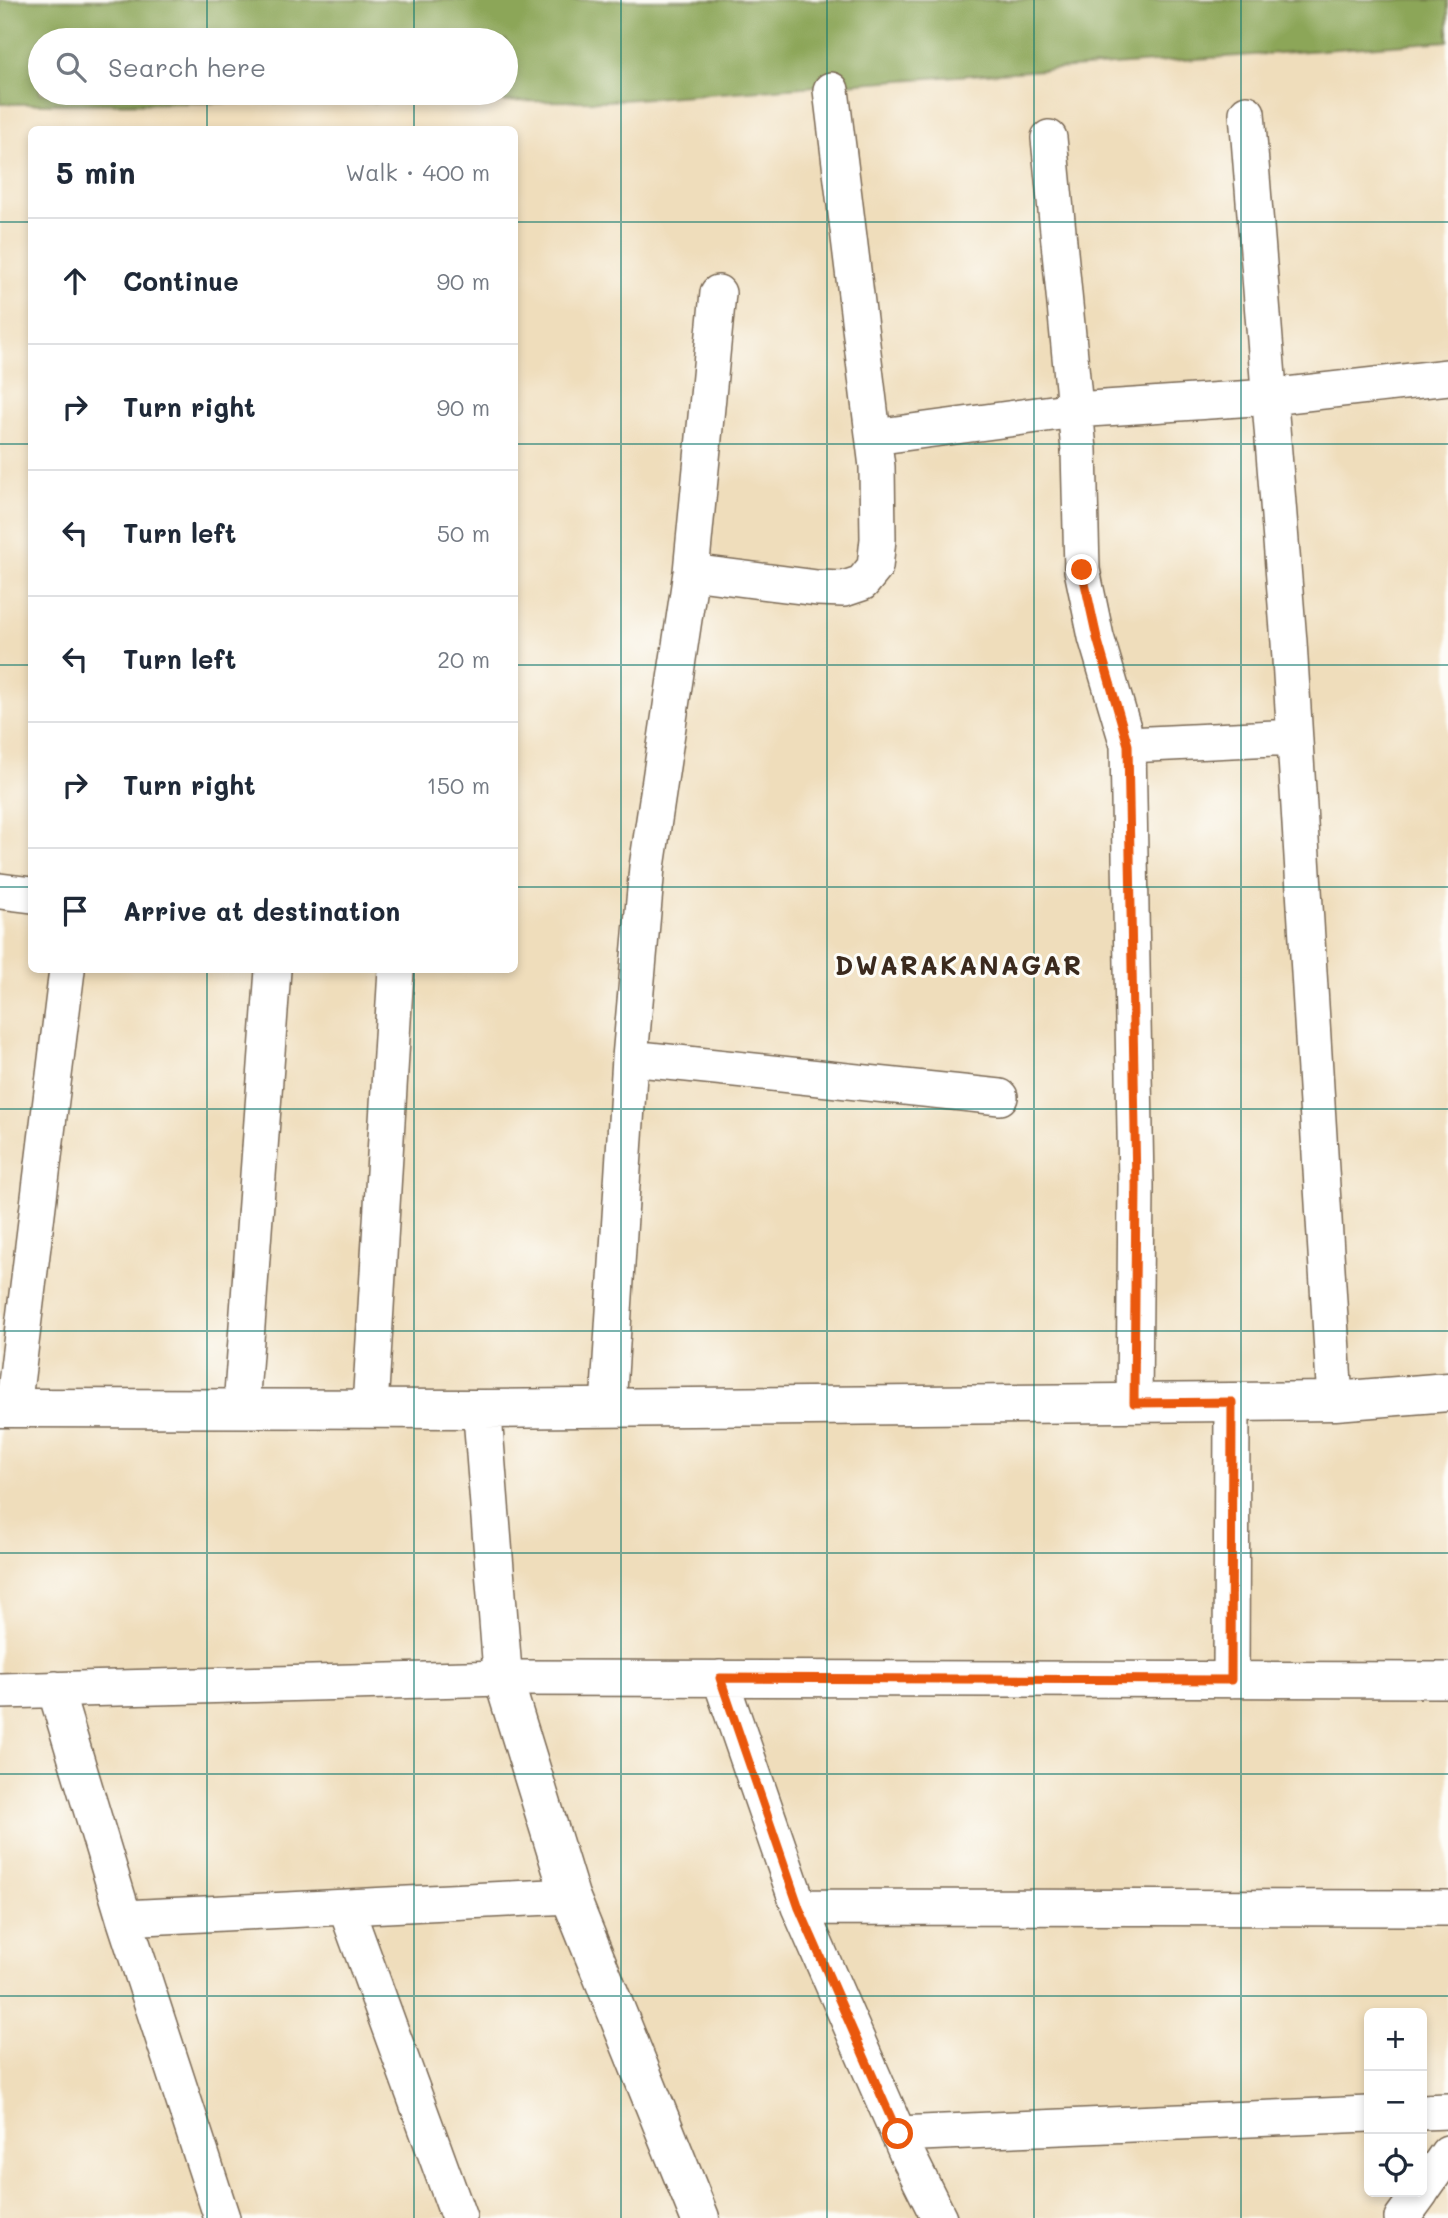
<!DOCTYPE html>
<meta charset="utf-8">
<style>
body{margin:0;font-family:Mali,sans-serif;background:#f6f6f7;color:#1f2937}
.controls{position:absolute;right:21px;bottom:21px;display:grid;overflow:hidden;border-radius:10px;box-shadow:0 4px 10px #0003}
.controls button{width:63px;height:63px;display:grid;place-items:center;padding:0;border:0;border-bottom:2px solid #e0e1e3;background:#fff;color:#1f2937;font:35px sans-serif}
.stop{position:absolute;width:21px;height:21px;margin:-16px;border:5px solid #ea580c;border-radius:50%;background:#fff}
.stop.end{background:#ea580c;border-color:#fff;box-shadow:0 2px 7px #0008}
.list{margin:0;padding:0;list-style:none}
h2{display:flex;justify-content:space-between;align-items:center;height:91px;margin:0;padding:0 28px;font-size:30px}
h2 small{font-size:23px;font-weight:400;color:#747a83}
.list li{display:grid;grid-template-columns:46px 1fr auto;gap:21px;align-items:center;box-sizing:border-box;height:126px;padding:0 28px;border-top:2px solid #e0e1e3}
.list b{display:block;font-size:26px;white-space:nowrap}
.list em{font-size:23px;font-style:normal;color:#747a83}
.icon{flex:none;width:38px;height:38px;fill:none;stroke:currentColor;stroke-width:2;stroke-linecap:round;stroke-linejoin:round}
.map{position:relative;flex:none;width:1448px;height:2218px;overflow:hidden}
.search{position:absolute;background:#fff;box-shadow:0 4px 10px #0003;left:28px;top:28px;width:490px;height:77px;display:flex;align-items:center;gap:18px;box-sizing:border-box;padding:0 24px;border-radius:38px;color:#747a83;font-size:26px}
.panel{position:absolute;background:#fff;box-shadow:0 4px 10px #0003;left:28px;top:126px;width:490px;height:847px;border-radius:10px}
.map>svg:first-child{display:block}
.forest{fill:#8ca658;stroke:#64683b;stroke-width:2;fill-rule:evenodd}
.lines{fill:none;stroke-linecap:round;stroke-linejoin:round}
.minor-casing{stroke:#7a6955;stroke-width:38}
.tertiary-casing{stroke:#7a6955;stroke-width:41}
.minor{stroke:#fff;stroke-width:35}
.tertiary{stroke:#fff;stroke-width:38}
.route{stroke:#ea580c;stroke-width:9}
.grid{fill:none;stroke:#0f766e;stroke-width:2;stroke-opacity:0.55}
.labels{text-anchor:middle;stroke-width:6;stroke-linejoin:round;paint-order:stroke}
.district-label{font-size:26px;font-weight:bold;letter-spacing:2px;fill:#3b2a1e;stroke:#fdfcf7}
</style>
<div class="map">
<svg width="1448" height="2218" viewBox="0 0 1448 2218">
<rect width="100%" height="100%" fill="#fdfcf7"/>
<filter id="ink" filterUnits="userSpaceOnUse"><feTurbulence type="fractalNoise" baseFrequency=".0143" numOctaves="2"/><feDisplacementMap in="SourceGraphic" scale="14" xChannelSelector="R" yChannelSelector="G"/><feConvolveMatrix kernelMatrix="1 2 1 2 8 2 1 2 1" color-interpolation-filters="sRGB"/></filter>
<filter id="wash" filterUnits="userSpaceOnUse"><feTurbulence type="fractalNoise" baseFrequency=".00686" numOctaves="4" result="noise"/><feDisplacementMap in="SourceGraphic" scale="28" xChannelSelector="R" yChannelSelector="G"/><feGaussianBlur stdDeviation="1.57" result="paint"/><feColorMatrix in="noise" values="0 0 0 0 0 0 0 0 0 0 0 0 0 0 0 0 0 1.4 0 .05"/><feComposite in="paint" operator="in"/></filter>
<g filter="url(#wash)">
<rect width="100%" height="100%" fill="#efddbb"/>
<path class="forest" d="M0 0H1448V41L607 101 0 104ZM40 40H506V93H40Z"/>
</g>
<g filter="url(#ink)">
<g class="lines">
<g class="minor-casing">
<path id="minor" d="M1247 113 1289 642 1335 1401
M1049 138 1079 450 1082 570 1096 637 1128 745 1136 1185 1134 1403
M874 437 1075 410 1269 397 1448 377
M691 572 817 588 844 589 862 583 875 567 878 539 877 467 831 90
M1128 745 1294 737
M0 891 32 895
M630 1058 1000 1097
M608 1407 630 1058 647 867 691 572 718 293
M13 1408 67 970
M241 1408 273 970
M370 1408 396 970
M720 1678 799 1907 907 2154 939 2218
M1231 1680 1232 1402
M55 1689 124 1918 222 2218
M0 1691 503 1678 1448 1680
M799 1907 1448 1908
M346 1908 459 2218
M124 1918 570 1896
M1422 2112 1448 2111
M898 2134 1369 2114
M1422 2190 1448 2153
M1402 2218 1421 2192"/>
</g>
<g class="tertiary-casing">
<path id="tertiary" d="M0 1408 482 1409 1232 1402 1335 1401 1448 1392
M482 1409 503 1678 570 1896 700 2218"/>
</g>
<use href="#minor" class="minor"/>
<use href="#tertiary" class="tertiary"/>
</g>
</g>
<g class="lines" filter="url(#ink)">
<path class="route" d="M898 2134 799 1908 720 1678 1231 1680 1232 1402 1134 1403 1136 1185 1128 745 1097 638 1082 570"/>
</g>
<path class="grid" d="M207 0V40M414 0V40M621 0V2218M827 0V2218M1034 0V2218M1241 0V2218M207 93V130M414 93V130M0 222H32M514 222H1448M0 444H32M514 444H1448M0 665H32M514 665H1448M0 887H32M514 887H1448M207 970V2218M414 970V2218M0 1109H1448M0 1331H1448M0 1553H1448M0 1774H1448M0 1996H1448"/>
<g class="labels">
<g class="district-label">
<text x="959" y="975">DWARAKANAGAR</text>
</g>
</g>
</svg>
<div class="controls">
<button>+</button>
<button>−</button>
<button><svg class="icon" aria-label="locate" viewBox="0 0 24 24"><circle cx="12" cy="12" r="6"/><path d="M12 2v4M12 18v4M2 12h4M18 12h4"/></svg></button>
</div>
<div class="stop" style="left:898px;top:2134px"></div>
<div class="stop end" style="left:1082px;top:570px"></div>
<div class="search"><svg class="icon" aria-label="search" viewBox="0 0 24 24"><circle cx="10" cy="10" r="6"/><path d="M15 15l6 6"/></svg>Search here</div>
<section class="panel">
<h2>5 min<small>Walk · 400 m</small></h2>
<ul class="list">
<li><svg class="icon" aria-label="ahead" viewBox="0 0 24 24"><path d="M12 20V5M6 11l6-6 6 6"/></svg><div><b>Continue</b></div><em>90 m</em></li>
<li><svg class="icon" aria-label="right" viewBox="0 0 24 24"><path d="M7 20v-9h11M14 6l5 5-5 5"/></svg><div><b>Turn right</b></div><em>90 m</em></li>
<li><svg class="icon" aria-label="left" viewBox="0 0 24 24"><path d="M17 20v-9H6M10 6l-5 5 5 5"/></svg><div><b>Turn left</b></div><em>50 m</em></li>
<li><svg class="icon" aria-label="left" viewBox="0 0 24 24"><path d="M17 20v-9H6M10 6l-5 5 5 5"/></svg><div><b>Turn left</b></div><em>20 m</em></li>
<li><svg class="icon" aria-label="right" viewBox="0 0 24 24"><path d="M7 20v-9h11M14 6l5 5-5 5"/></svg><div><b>Turn right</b></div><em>150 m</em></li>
<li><svg class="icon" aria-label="arrive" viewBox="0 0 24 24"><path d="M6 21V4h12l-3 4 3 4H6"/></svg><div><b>Arrive at destination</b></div></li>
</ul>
</section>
</div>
